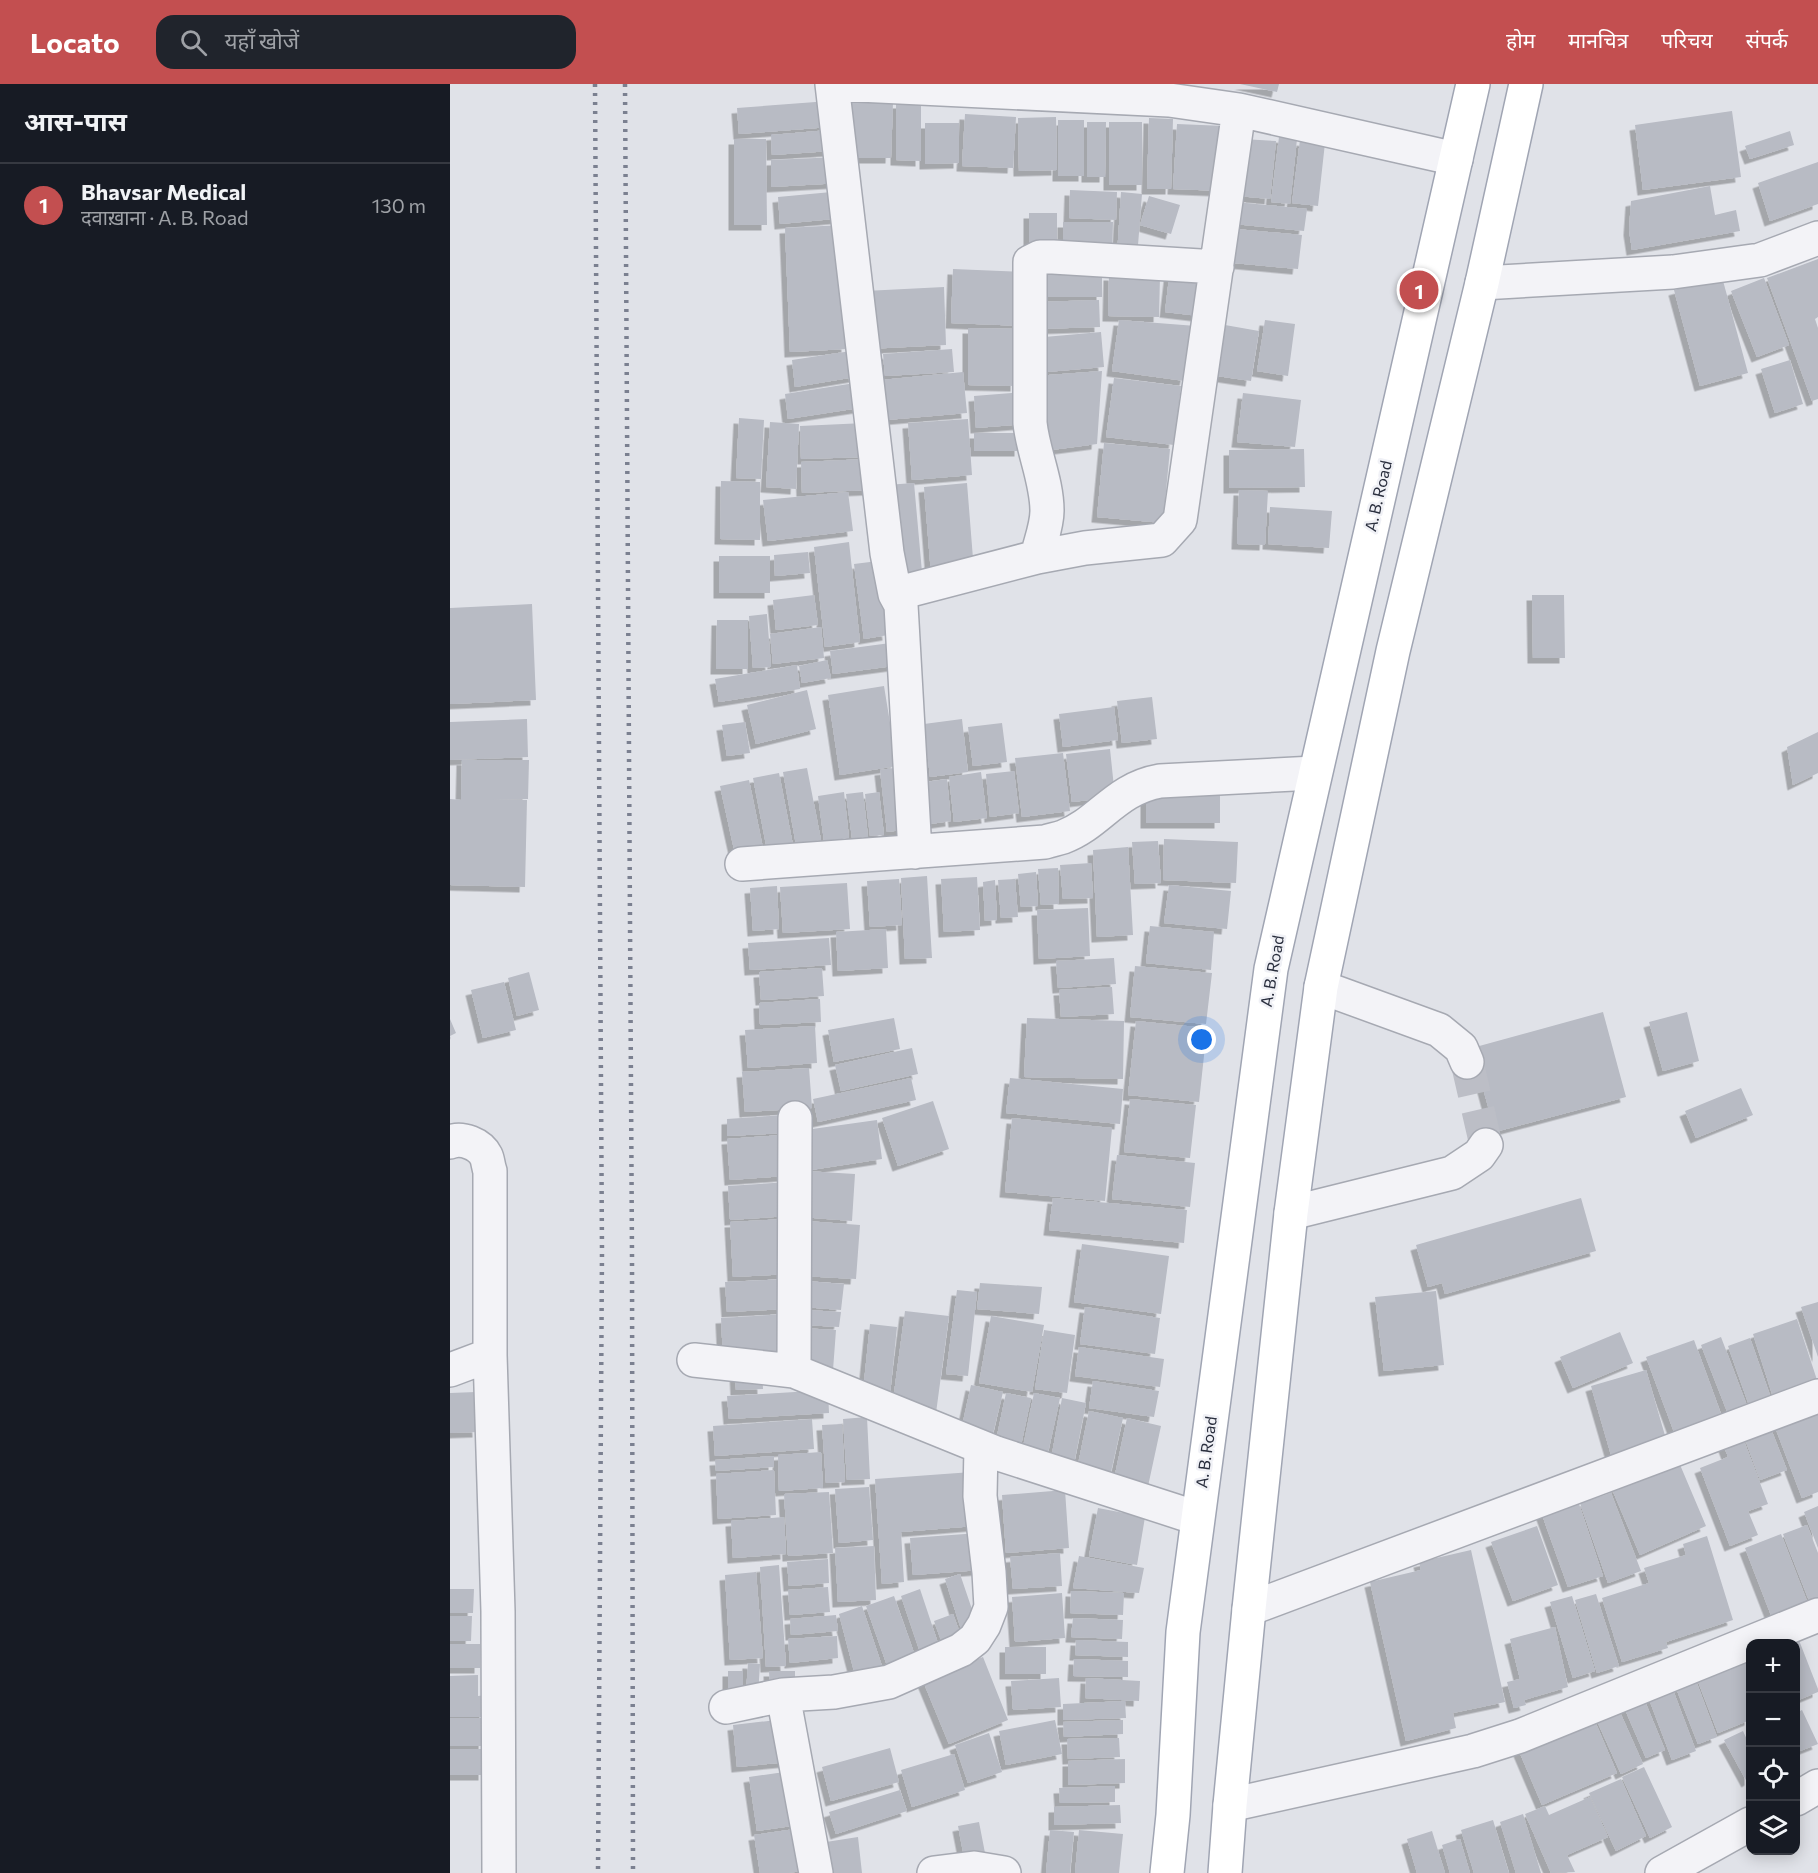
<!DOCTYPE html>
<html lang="hi">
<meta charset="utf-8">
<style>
body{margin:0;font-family:Commissioner,"Noto Sans Devanagari",sans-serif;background:#20242c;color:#f1f3f6}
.controls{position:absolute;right:18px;bottom:18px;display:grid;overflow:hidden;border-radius:12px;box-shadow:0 3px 15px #0003}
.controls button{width:54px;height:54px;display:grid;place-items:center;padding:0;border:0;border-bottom:2px solid #363941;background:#171b24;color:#f1f3f6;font:30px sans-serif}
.you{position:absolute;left:752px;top:956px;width:21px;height:21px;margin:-15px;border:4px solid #fff;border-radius:50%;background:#1a73e8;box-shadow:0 0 0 9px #1a73e833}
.badge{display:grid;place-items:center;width:39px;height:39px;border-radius:50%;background:#c34f50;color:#fff;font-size:20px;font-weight:700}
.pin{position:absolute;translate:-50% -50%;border:3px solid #fff;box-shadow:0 2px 6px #0006}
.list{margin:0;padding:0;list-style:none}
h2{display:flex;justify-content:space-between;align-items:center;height:78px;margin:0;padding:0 24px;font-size:26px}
h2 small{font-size:20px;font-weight:400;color:#9ea1a6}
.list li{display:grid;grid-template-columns:39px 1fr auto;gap:18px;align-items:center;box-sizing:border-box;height:84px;padding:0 24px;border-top:2px solid #363941}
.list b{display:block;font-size:22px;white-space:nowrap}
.list p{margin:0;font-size:20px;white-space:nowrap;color:#9ea1a6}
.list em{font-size:20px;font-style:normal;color:#9ea1a6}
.icon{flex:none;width:33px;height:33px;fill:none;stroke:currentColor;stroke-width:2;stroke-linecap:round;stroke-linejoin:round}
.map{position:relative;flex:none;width:1368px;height:1789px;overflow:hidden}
header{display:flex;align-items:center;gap:36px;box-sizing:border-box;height:84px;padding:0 30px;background:#c34f50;color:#fff}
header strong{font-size:28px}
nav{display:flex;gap:33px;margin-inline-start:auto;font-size:21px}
.search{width:420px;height:54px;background:#20242c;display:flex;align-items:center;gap:15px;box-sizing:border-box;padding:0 21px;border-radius:18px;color:#9ea1a6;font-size:22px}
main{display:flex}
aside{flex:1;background:#171b24}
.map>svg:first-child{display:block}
.building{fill:#b8bbc4;filter:url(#shadow)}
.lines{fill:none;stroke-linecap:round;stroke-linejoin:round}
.minor-tunnel{stroke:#bcbec6;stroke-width:33;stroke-dasharray:33 16;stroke-linecap:butt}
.minor-casing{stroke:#a6a9b2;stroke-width:36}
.major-casing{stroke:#a0a5b3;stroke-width:36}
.minor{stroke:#f3f3f7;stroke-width:33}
.major{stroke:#fff;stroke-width:33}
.rail{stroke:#7b8090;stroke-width:4.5;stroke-dasharray:3 6;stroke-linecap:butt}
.labels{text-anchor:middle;stroke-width:5;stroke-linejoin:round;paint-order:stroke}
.street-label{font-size:16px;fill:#2a2f3e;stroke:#f0f1f6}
</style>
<header>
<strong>Locato</strong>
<div class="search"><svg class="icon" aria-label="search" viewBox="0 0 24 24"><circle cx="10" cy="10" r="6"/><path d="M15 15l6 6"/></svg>यहाँ खोजें</div>
<nav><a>होम</a><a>मानचित्र</a><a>परिचय</a><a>संपर्क</a></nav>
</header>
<main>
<aside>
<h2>आस-पास<small></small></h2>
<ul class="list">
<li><span class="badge">1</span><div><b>Bhavsar Medical</b><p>दवाख़ाना · A. B. Road</p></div><em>130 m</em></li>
</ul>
</aside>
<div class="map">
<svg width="1368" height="1789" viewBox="0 0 1368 1789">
<defs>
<filter id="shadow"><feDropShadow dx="-5.5" dy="5.5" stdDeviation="0" flood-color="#0004"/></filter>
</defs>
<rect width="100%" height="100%" fill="#e0e2e8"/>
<path class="building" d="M790 0H829L827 8Z
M379 17 380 43 289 50 287 24Z
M394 17 443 18 441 74H403Z
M446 19H471V77L446 76Z
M1282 27 1291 93 1193 106 1185 41Z
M515 30 566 33 563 84 512 82Z
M606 33 607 86 569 87 568 34Z
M699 34 723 35 721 105H697Z
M608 36H634V92H608Z
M637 38H656L655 93H637Z
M659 38H692V101H659Z
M475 39H509V79L475 80Z
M727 40 775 42 773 107 723 105Z
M379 46 381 67 322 71 321 51Z
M1340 47 1344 61 1300 75 1295 62Z
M829 53 847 55 840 120 821 118Z
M284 55H316L317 141H284Z
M793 55 826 57 820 115 788 112Z
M850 56 875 59 868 122 842 119Z
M388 73 391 99 321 103V76Z
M1368 78V120L1320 137 1308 99Z
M1260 102 1265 131 1286 126 1290 147 1182 166 1179 146 1181 117Z
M620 106 667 108 666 136 619 134Z
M392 107 394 134 330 140 328 113Z
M671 108 692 110 687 174 667 172Z
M699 112 730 121 721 150 690 141Z
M786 118 857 125 854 147 784 140Z
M579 129H607V167L579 166Z
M613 138H663L662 171 613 170Z
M392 141 397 265 340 268 335 144Z
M786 145 852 151 848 185 783 179Z
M1368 175V233L1365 235 1368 244V315L1362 317 1317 194Z
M503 185 576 188 574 242 501 239Z
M720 185 755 189 749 232 715 228Z
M590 189H652V213H590Z
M659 191 710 192 709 233 658 232Z
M1272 193 1298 289 1250 302 1224 206Z
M1314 194 1339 261 1307 273 1281 207Z
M494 203 496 261 417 265 415 207Z
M649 216 650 243 588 245 587 218Z
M669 236 746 242 735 297 662 287Z
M815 236 845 240 838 292 807 287Z
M775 241 809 247 801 297 767 292Z
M518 244 567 245 566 302 518 301Z
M651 248 654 283 585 289 583 254Z
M502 265 504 288 435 292 433 270Z
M401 267 405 293 345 303 342 276Z
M1340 276 1353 320 1325 329 1311 285Z
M652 287 647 360 594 367 585 292Z
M513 288 517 329 425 337 421 297Z
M664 294 731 302 724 361 656 353Z
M405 299 409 324 338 335 335 310Z
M574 308 576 340 526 344 524 312Z
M793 309 851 316 845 363 787 358Z
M289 334 314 336 311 395 286 394Z
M518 335 522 391 462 396 458 339Z
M320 338 349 340 346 405 316 403Z
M415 339 416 373 351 375 350 342Z
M524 349H570V367H524Z
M654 359 720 365 713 439 647 433Z
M854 365 855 403 779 404V366Z
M418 375 419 406 352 409 351 378Z
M271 397 310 398V456L270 455Z
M464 399 472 488 444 490 436 401Z
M517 399 524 487 481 490 474 403Z
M789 406 818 407 815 461 787 460Z
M398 408 403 447 318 457 313 416Z
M820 423 882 427 879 464 818 460Z
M399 458 410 558 375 563 364 463Z
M358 468 360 489 325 492 324 471Z
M269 472H320V509H269Z
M428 477 438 551 414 555 404 480Z
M364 511 368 541 326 546 323 516Z
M1082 511H1114L1115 574H1083Z
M82 520 86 616 0 620V524Z
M317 530 321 583 303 584 299 532Z
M267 536H298V585H266Z
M371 543 374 574 323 580 320 550Z
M448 558 451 581 383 590 380 567Z
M377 576 381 594 352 599 349 582Z
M347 581 350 605 269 618 265 595Z
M434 602 447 682 390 691 378 611Z
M357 606 366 645 306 660 297 621Z
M702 613 707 655 672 659 667 617Z
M664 623 668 656 613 663 609 630Z
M77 635 78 673 0 676V638Z
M512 635 518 688 480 693 474 640Z
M295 638 300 669 277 672 272 641Z
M552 639 557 678 523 682 518 643Z
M1368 648V689L1343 701 1337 663Z
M660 665 665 713 622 718 616 670Z
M613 669 620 727 572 733 565 674Z
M12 676H79L78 715H42L77 716 75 803 0 801V715L11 716Z
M451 683 459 745 437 748 430 686Z
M357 684 371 756 346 761 333 688Z
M564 687 569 729 540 733 536 690Z
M531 688 537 734 504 738 499 693Z
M329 689 343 761 317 766 303 694Z
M497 695 501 737 480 740 475 698Z
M299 696 313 764 285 770 270 702Z
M696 702H770V739H696Z
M394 708 399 754 374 757 368 712Z
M413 708 418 753 402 754 396 710Z
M429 708 434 751 420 752 415 710Z
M714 755 788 758 786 799 713 796Z
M708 757 711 799 685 800 682 758Z
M678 763 683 851 647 853 643 766Z
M641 779 643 814 613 815 610 781Z
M608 784 609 820 591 821 588 785Z
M586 788 588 822 571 823 568 790Z
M477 792 482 874 455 875 451 794Z
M527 793 530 846 494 848 491 795Z
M449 795 452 841 420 843 417 797Z
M565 795 568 833 551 834 548 796Z
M545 796 547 836 535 837 533 798Z
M397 799 400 845 333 849 330 803Z
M719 801 781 807 777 845 714 839Z
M327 802 329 845 303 847 300 804Z
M638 824 640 872 589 875 587 826Z
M700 842 764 848 761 886 696 879Z
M436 845 438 884 388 887 386 848Z
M379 854 381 881 300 886 298 859Z
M664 874 666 900 608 904 606 877Z
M685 882 762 889 756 940 680 933Z
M372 884 374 912 311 916 309 888Z
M79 888 89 926 67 932 58 894Z
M54 898 66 946 33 954 21 906Z
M662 903 664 930 611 933 609 906Z
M370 915 371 938 310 941 309 919Z
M1153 928 1176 1013 1045 1048 1022 964Z
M1237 928 1249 977 1213 987 1199 938Z
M444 934 450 965 384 978 378 946Z
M577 934 674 937 673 995 574 993Z
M0 935 6 949 0 952Z
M686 937 757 944 749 1018 678 1011Z
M365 942 367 979 298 984 295 946Z
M462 964 468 990 391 1007 385 981Z
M359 984 362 1024 295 1028 292 988Z
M461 994 466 1016 368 1038 363 1015Z
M560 994 673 1005 670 1040 556 1029Z
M1291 1004 1303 1031 1246 1054 1235 1027Z
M680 1015 746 1021 740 1074 674 1068Z
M483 1017 499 1065 448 1082 432 1034Z
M335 1031 336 1049 277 1052V1035Z
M562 1034 662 1044 655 1117 555 1108Z
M427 1036 432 1075 361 1086 355 1046Z
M332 1051 335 1092 280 1096 277 1055Z
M667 1071 745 1079 740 1123 662 1115Z
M355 1087 405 1090 402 1137 351 1133Z
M338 1098 340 1132 280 1136 278 1102Z
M603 1114 737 1126 734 1159 599 1146Z
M1131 1114 1146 1167 995 1210 992 1199 978 1203 966 1161Z
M337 1135 340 1190 283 1193 280 1138Z
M356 1137 410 1141 406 1195 352 1192Z
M632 1160 719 1172 711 1230 624 1218Z
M337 1195 339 1225 277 1228 275 1198Z
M356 1197 394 1200 391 1226 353 1223Z
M530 1199 592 1203 589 1230 527 1225Z
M507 1206 527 1208 518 1292 496 1290Z
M986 1207 994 1281 934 1287 925 1213Z
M1368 1218V1273L1351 1223Z
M635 1223 710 1234 705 1270 630 1260Z
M356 1226 391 1228 389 1243 355 1241Z
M455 1227 499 1232 486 1329 442 1324Z
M336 1230 338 1270 273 1274 271 1234Z
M541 1232 594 1241 582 1308 529 1299Z
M1347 1235 1368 1299 1323 1313 1303 1250Z
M420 1240 447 1243 440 1311 413 1308Z
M351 1244 386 1246 383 1286 349 1283Z
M594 1246 625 1251 617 1309 585 1305Z
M1170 1248 1183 1279 1123 1304 1110 1273Z
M1271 1253 1299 1327 1280 1335 1251 1261Z
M1300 1254 1322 1317 1300 1324 1278 1262Z
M1244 1256 1274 1338 1227 1356 1196 1273Z
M629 1263 714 1275 710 1303 625 1292Z
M312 1286 313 1305 286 1306 285 1287Z
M1196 1286 1216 1355 1161 1371 1141 1302Z
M643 1297 709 1307 704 1333 639 1324Z
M521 1301 553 1308 542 1354 511 1347Z
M378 1306 379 1329 279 1335 277 1312Z
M26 1308 28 1348 0 1349V1309Z
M556 1309 581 1314 569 1371 544 1366Z
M584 1309 610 1314 596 1378 571 1373Z
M612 1314 636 1319 623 1385 600 1381Z
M1368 1318V1408L1352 1414 1322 1335Z
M639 1327 673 1334 659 1397 626 1390Z
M417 1333 420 1395 397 1396 393 1335Z
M677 1334 711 1342 697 1407 663 1400Z
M362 1335 364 1365 265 1372 263 1342Z
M392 1340 395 1398 376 1399 372 1341Z
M1321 1345 1337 1386 1310 1396 1295 1355Z
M1291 1349 1318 1420 1298 1427 1308 1451 1280 1462 1250 1384 1278 1373 1272 1357Z
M371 1368 373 1404 329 1407 328 1371Z
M324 1372V1383L266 1387 265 1376Z
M1228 1376 1256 1442 1190 1471 1162 1405Z
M324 1386 326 1431 268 1435 266 1390Z
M522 1388 525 1442 451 1448 454 1498 432 1500 425 1395Z
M419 1403 423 1456 389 1459 385 1405Z
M615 1406 619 1464 556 1469 552 1411Z
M379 1408 383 1469 338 1472 334 1410Z
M1161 1409 1191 1487 1158 1499 1130 1419Z
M1128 1417 1153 1492 1118 1503 1091 1428Z
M1368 1422V1464L1354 1428Z
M648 1424 695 1433 687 1481 639 1472Z
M334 1433 336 1470 283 1474 281 1437Z
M1357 1441 1368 1469V1516L1360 1519 1333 1450Z
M1087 1442 1108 1501 1063 1517 1041 1458Z
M529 1449 531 1486 463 1491 460 1454Z
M1331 1450 1360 1525 1324 1539 1295 1464Z
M1257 1452 1283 1536 1216 1558 1218 1564 1172 1578 1152 1514 1199 1499 1194 1484 1236 1471 1233 1460Z
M424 1462 426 1516 388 1518 385 1464Z
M1021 1466 1055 1618 1003 1629 1006 1644 956 1657 920 1498 971 1486 969 1478Z
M610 1469 612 1502 563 1505 560 1473Z
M629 1472 694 1484 689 1509 623 1504Z
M378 1475 379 1499 339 1502 337 1478Z
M329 1481 336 1582 316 1583 310 1483Z
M306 1488 313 1574 280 1576 275 1491Z
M510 1490 528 1543 512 1548 495 1495Z
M378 1503 380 1528 340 1531 338 1506Z
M0 1505H24L23 1529H0Z
M470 1505 492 1571 473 1577 451 1512Z
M621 1507 674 1509 673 1531 620 1529Z
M612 1509 615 1554 565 1558 562 1513Z
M1146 1510 1169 1582 1147 1589 1125 1516Z
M444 1512 468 1580 440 1590 416 1522Z
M1122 1512 1145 1587 1123 1594 1100 1518Z
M412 1522 433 1585 406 1595 389 1530Z
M503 1530 514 1560 495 1567 484 1537Z
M386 1531 388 1547 341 1551 340 1535Z
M0 1532H22L21 1557H0Z
M623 1534 673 1536 672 1555 621 1553Z
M1105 1543 1118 1603 1074 1616 1076 1621 1064 1624 1057 1598 1070 1595 1060 1555Z
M1345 1546 1368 1605V1608L1346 1617V1560L1312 1559Z
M387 1552 388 1574 340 1579 338 1555Z
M626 1556 678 1558V1573L625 1571Z
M0 1560H30V1584H0Z
M555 1563H596V1590H555Z
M1300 1564V1636L1268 1649 1244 1587Z
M533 1573 558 1636 499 1660 473 1597Z
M624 1575 678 1577V1593L623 1592Z
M298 1579 310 1580 308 1611 296 1610Z
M278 1587H293V1614L278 1615Z
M319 1587H345V1605L320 1606Z
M28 1591V1612L35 1611V1633H0V1592Z
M609 1594 611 1623 563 1626 561 1597Z
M636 1594 690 1597 689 1617 635 1614Z
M1246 1597 1267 1653 1248 1660 1226 1604Z
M1220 1598 1246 1667 1222 1676 1196 1607Z
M1194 1615 1215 1666 1196 1674 1174 1623Z
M675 1617 676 1634 613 1636V1620Z
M1165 1617 1193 1680 1171 1690 1143 1628Z
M1352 1626 1368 1660 1350 1667 1346 1659V1629Z
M1141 1628 1167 1689 1092 1721 1066 1660Z
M0 1634H35L34 1662H0Z
M335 1635 339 1678 287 1683 283 1641Z
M605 1636 612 1670 556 1681 549 1647Z
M673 1636V1650L614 1653 613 1638Z
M1293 1647 1300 1662V1696L1297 1698 1274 1656Z
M539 1649 552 1688 518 1699 505 1661Z
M669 1654 670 1673 618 1675 617 1655Z
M440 1664 449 1698 381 1717 372 1683Z
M0 1665H34V1691H0Z
M504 1670 515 1706 462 1723 451 1686Z
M675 1675V1699L618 1701V1677Z
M1194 1683 1222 1743 1200 1754 1172 1693Z
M341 1687 349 1741 307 1747 299 1693Z
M1171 1695 1196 1752 1166 1767 1139 1709Z
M665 1702V1718L610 1719 609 1704Z
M450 1706 457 1727 386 1750 379 1728Z
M1140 1713 1158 1753 1117 1771 1125 1788 1101 1789 1075 1730 1095 1722 1099 1731Z
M670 1721 671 1739 604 1741V1723Z
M1073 1730 1091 1789H1066L1050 1738Z
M1043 1736 1059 1789H1024L1011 1746Z
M529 1738 535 1769 514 1773 508 1742Z
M352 1744 358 1786 338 1789H310L304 1751Z
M600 1746 624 1748 620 1789H596Z
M629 1746 673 1750 669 1789H625Z
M982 1747 995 1789H967L957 1755Z
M408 1753 412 1789H380L376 1758Z
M1010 1755 1020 1789H1000L992 1761Z"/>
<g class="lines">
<path class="minor-tunnel" d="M1017 978 1036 1061"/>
<g class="minor-casing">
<path id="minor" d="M382 0 437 469 445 510 451 521 465 768
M388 0 719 16 789 26 1006 75
M1032 199 1223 188 1310 176 1368 154
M587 473C590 459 597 442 597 427 597 397 583 368 580 339V178L590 173H603L767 183
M445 510 587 473 635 464 712 456 730 436 789 26
M292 780 595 758C601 756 607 755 613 753 650 739 665 705 710 697L864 689
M871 903 989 946 1011 964 1017 978
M0 1058C12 1053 30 1060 36 1072 38 1076 38 1082 40 1087V1271L48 1527 49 1789
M841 1129 1002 1089 1029 1071 1036 1061
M244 1276 344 1287 546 1369 747 1434
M0 1286 40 1271
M344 1287 345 1034
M799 1525 1368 1312
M333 1611 366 1789
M276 1623 333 1611 384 1608 439 1598 511 1566 525 1555 534 1541 541 1523 539 1488 530 1412 531 1363
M1346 1715 1368 1702
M780 1721 1023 1667 1070 1652 1368 1531
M484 1789 524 1784 554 1789
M1212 1789 1300 1740"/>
</g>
<g class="major-casing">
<path id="major" d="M717 1789 723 1731 733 1548 821 885 1023 0
M775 1789 780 1721 799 1525 841 1129 871 903 943 567 1032 199 1076 0"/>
</g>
<use href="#minor" class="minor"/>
<use href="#major" class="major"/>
<path class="rail" d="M145 0 152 1168 148 1789
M175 0 182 1171 183 1789"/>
</g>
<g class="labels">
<g class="street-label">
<text transform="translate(928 412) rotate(-77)" y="6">A. B. Road</text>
<text transform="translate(822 887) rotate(-80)" y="6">A. B. Road</text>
<text transform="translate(756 1368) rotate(-82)" y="6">A. B. Road</text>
</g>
</g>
</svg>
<div class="controls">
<button>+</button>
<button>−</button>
<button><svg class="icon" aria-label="locate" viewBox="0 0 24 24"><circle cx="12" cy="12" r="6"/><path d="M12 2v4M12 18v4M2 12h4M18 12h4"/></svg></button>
<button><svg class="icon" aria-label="layers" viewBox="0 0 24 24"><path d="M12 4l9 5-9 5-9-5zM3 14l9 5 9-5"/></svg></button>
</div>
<div class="you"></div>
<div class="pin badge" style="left:969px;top:206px">1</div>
</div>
</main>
